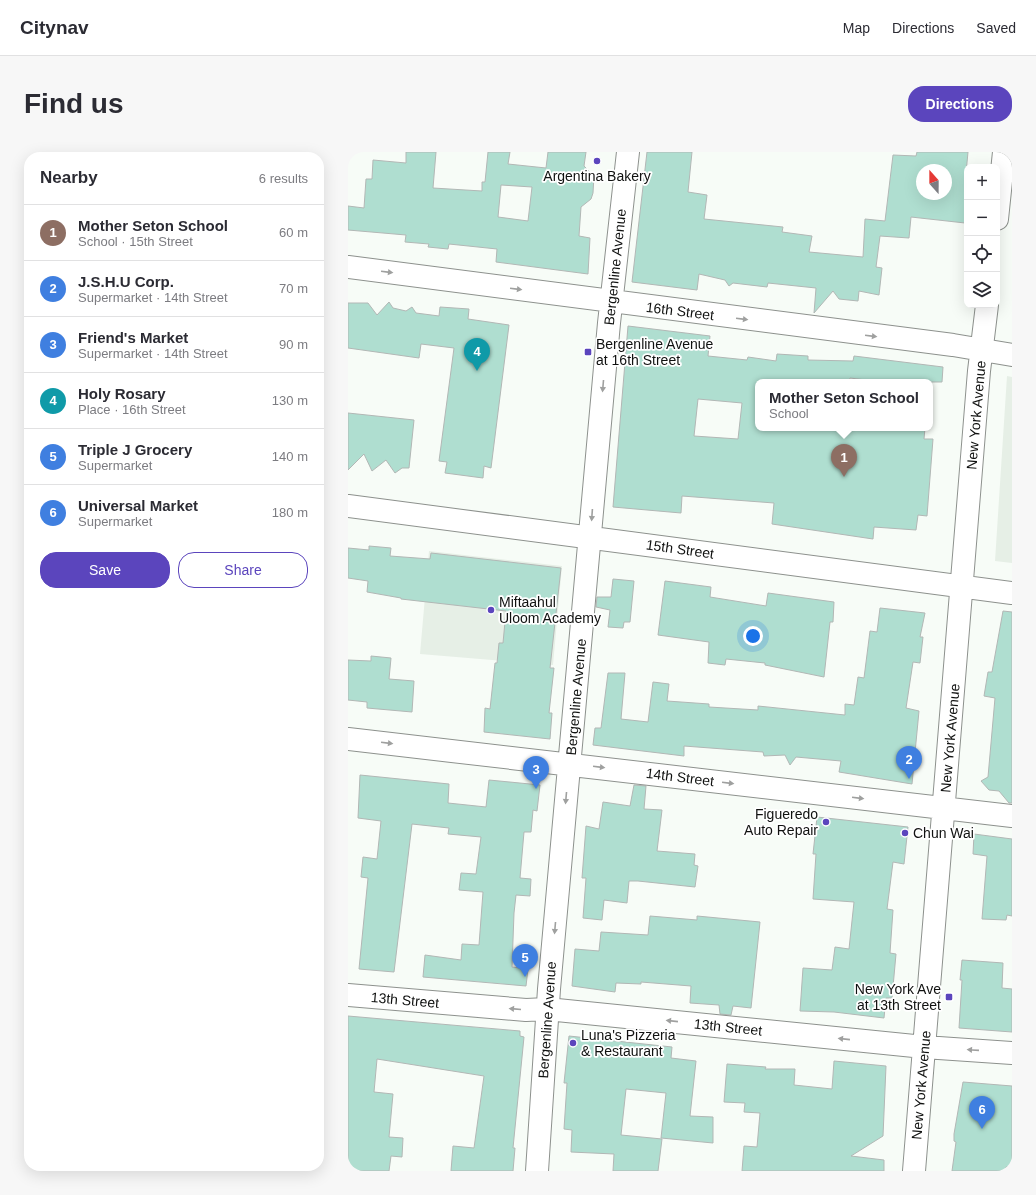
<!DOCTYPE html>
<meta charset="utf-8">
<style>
body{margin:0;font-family:Arial,sans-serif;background:#f7f7f7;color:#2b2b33}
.controls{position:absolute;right:12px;top:12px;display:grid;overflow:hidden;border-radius:8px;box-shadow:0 4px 16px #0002}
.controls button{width:36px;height:36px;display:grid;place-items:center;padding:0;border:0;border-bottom:1px solid #e1e1e2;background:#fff;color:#2b2b33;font:20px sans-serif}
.compass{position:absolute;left:568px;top:12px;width:36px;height:36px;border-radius:50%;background:#fff;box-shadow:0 4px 16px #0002;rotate:339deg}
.you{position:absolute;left:405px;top:484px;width:14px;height:14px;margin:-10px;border:3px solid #fff;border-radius:50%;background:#1a73e8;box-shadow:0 0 0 6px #1a73e833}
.badge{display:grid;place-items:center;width:26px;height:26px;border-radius:50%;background:#5b45bd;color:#fff;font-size:13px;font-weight:700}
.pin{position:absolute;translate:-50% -33px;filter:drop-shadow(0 1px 2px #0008)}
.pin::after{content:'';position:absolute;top:21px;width:14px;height:12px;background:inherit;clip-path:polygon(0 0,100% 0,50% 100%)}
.popup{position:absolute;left:407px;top:227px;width:178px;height:52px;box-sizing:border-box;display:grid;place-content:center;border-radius:8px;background:#fff;filter:drop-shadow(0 1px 3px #0005);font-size:13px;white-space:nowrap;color:#7c7c81}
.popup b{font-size:15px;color:#2b2b33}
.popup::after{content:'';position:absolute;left:50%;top:100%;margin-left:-8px;border:8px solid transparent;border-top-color:#fff}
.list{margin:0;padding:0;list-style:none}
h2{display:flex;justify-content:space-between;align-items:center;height:52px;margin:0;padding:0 16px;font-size:17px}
h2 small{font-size:13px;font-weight:400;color:#7c7c81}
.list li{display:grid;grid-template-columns:26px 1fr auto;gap:12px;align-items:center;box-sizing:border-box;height:56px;padding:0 16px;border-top:1px solid #e1e1e2}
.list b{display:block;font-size:15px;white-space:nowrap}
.list p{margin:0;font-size:13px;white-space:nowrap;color:#7c7c81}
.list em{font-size:13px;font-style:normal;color:#7c7c81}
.actions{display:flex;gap:8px;padding:12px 16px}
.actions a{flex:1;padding:9px 0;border:1px solid #5b45bd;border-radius:16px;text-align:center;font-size:14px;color:#5b45bd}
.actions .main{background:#5b45bd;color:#fff}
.icon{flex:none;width:22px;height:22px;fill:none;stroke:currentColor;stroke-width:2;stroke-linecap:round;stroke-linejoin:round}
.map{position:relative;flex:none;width:664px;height:1019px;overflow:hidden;border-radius:16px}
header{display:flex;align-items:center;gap:24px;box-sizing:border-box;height:56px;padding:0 20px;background:#fff;border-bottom:1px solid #e1e1e2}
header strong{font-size:19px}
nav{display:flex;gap:22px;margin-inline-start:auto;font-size:14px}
.intro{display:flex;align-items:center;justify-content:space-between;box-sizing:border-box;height:96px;padding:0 24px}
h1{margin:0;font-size:28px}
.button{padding:10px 18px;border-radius:16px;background:#5b45bd;color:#fff;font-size:14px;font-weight:700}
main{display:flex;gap:24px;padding:0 24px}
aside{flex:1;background:#fff;border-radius:16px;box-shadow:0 4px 16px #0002}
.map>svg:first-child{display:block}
.built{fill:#e6efe6}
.building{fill:#afded0;stroke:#b2b7b5;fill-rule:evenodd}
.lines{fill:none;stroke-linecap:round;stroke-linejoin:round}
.minor-casing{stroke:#8d918d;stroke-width:24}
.minor{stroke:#fff;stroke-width:22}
.oneway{fill:#9fa09f}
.poi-dot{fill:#5b45bd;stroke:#fff;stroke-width:1.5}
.labels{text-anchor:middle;stroke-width:3.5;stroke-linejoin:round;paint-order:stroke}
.poi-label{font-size:14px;fill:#101110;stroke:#fff;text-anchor:start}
.street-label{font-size:14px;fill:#101110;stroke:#fff}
</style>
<header>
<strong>Citynav</strong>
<nav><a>Map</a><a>Directions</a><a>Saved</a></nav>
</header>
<div class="intro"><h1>Find us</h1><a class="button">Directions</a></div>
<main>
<aside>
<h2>Nearby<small>6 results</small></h2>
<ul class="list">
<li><span class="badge" style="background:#8d6e63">1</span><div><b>Mother Seton School</b><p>School · 15th Street</p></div><em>60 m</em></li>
<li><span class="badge" style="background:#3f7fe0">2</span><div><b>J.S.H.U Corp.</b><p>Supermarket · 14th Street</p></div><em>70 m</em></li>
<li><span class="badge" style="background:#3f7fe0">3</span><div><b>Friend's Market</b><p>Supermarket · 14th Street</p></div><em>90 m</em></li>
<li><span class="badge" style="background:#0f9aa8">4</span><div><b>Holy Rosary</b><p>Place · 16th Street</p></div><em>130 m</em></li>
<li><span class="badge" style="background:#3f7fe0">5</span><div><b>Triple J Grocery</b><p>Supermarket</p></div><em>140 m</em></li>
<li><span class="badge" style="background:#3f7fe0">6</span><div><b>Universal Market</b><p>Supermarket</p></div><em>180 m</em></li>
</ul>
<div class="actions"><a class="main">Save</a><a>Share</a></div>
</aside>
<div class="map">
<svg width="664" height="1019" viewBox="0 0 664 1019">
<rect width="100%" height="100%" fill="#f7fcf7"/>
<path class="built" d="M659 224 664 225V411L647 409Z
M81 399 214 414 205 513 72 502Z"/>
<path class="building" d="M58 0H88L85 36 134 39V30H137L140 0H162L160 12 198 16 200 0H238L236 14 246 24 245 41 243 47 233 55 231 84 242 86 240 122 148 110 149 97 101 92 100 97 80 95 81 92 57 90 58 83 0 78V54L16 56 18 27H24L25 8 58 11ZM153 33 184 35 180 69 150 65Z
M299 0H344L340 40 359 43 356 67 435 75 434 80 464 84 461 100 515 105 517 67 537 69 545 3 568 4 569 0H620L617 32H619V56L617 71 563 65 561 86 532 84 528 115 534 116 531 143 511 139 510 149 491 147 485 139 466 161 468 136 420 131 419 135 385 131 381 134 377 128 351 122 349 138 284 130ZM574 18H598V42H574Z
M41 150 45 156 58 159 64 155 68 161 91 164 92 155 121 157 120 167 161 173 143 316 136 314 135 326 97 321 99 310 91 309 106 196 73 192 71 206 0 196V151H20L29 163Z
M280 174 362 184 360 204 399 208 400 205 428 209 429 202 460 204V208L505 209 506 204 595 215 594 230H534L502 226 501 230H410V276H577L576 287H585L579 364 570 363 568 378 526 375 525 387 424 372 426 351 334 344 333 361 265 355ZM350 247 394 251 390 287 346 284Z
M0 261 66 268 61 316H54L47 321 38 308 24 319 16 302 0 318Z
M21 394 43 396 42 404 82 407 83 401 213 416 202 516H206L201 561H204L202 587 136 580 137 556 142 557 147 511H149L151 491H155L158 459 53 447V446L19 440 20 429 0 426V396L21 398Z
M265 427 286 429 282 470H276L275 476 260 475 262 458 248 455 249 445H263Z
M317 429 363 435 362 445 418 454 420 441 486 450 485 470H482L476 525 417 513V511L378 507 377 513 360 511 361 490 310 483Z
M532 456 577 461 572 485H575L572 511 565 510 558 556 571 559 564 632 491 620 493 609 448 605 442 613 437 603 416 604 415 600 336 594V604L245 593 247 576H253L260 521H277L273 567 300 570 305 530 321 532 319 549 361 552V555L410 558V554L497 563V552L506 553 510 525 516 526 522 479 529 480Z
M655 459 664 460V651H661L651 639 641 638 633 629 640 625 647 546 636 544 640 520H644Z
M23 504 43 506 41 527 66 529 64 560 19 556V550L0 548V508L23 509Z
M12 623 101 632 100 651 138 655 141 628 192 633 189 659 185 658 183 680H176L172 726 183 727 182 744 168 743 166 761 164 815 180 817 178 834 75 825 77 803 113 808 114 792 131 793 135 740 111 738 113 721 128 722 133 685 100 682 101 676 64 672 46 820 11 817 20 726 13 725 15 705 29 707 33 669 10 666Z
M286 633 298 634 296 657 314 658 309 699 347 702 346 713 350 714 347 735 290 729H281L279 751 256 748 254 768 235 766 238 726H234L238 674 251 677 255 650 282 654Z
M469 665 560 675 556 712 545 710 539 757 545 758 542 801 548 802 544 846H538L536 866 486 860 452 859 455 816 484 818 487 795 501 797 506 750 465 747 468 702H465Z
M626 682 664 687V764L659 763 658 768 634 767 639 704 625 702Z
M302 764 349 768V764L412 770 403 856 385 854 383 863 372 862 371 853 342 851 343 834 293 830V832L268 831 267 840 224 834 227 797 251 799 253 780 300 783Z
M614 808 655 811 654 836 664 837V880L611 876 614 828H612Z
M0 864 172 879V884L176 885 165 996H167L165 1019H103L105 994 126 996 136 924 29 907 26 940 45 942 41 985 55 986 54 1005 43 1004 41 1019H0Z
M221 884 324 895 323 906 348 909 342 964 365 965V991L313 986 318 941 278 937 273 983 314 987 310 1019H265L266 1002 223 1000 224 978 216 977 219 931H216Z
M486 909 538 914 535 984 503 1004 536 1008V1019H394L396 994 409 995 412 961 396 960 397 951 376 950 379 912 418 915 417 917H447L446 933 484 937Z
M615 930 664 934V1007L663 1015H658L657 1019H604L608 990 606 989V982Z"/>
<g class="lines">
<g class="minor-casing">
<path id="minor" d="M649 67 656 0
M0 115 605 193 664 203
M0 354 664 441
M0 587 664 664
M0 843 178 858 199 857 576 895 664 901
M189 1019 201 837 261 171 280 0
M566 1019 631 219 639 153"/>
</g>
<use href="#minor" class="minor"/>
</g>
<defs><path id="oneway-solid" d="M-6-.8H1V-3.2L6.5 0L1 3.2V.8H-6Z"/></defs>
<g class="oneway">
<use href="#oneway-solid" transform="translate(39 120) rotate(7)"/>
<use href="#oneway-solid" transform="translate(168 137) rotate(7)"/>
<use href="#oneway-solid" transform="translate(394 167) rotate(7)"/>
<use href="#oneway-solid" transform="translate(523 184) rotate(7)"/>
<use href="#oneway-solid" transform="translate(255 234) rotate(95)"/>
<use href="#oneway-solid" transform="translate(244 363) rotate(94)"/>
<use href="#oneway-solid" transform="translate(39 591) rotate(7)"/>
<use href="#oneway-solid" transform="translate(251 615) rotate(7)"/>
<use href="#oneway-solid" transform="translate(380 631) rotate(7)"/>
<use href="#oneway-solid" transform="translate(218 646) rotate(95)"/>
<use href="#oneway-solid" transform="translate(510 646) rotate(7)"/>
<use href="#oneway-solid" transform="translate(207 776) rotate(95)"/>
<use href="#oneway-solid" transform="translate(167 857) rotate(-175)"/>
<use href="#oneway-solid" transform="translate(324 869) rotate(-174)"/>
<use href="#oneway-solid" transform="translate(496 887) rotate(-174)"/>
<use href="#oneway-solid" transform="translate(625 898) rotate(-176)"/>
</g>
<g class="poi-dot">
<circle cx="249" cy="9" r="4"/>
<rect x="236" y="196" width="8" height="8" rx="2"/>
<circle cx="143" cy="458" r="4"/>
<circle cx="478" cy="670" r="4"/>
<circle cx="557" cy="681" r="4"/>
<rect x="597" y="841" width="8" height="8" rx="2"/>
<circle cx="225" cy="891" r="4"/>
</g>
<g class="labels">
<g class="poi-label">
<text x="249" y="29" text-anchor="middle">Argentina Bakery</text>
<text x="248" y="197">Bergenline Avenue<tspan x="248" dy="16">at 16th Street</tspan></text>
<text x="151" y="455">Miftaahul<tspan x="151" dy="16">Uloom Academy</tspan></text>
<text x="470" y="667" text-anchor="end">Figueredo<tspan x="470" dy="16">Auto Repair</tspan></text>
<text x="565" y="686">Chun Wai</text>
<text x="593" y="842" text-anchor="end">New York Ave<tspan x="593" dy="16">at 13th Street</tspan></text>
<text x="233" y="888">Luna's Pizzeria<tspan x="233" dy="16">&amp; Restaurant</tspan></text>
</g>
<g class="street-label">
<text transform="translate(267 115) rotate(-84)" y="5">Bergenline Avenue</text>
<text transform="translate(332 159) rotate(7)" y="5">16th Street</text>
<text transform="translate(628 263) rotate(-85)" y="5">New York Avenue</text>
<text transform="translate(332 397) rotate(8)" y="5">15th Street</text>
<text transform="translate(228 545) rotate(-85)" y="5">Bergenline Avenue</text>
<text transform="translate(602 586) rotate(-85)" y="5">New York Avenue</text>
<text transform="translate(332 625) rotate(7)" y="5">14th Street</text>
<text transform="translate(57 848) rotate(5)" y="5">13th Street</text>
<text transform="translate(199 868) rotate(-86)" y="5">Bergenline Avenue</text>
<text transform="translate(380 875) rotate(6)" y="5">13th Street</text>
<text transform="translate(573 933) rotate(-85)" y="5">New York Avenue</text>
</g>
</g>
</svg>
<div class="controls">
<button>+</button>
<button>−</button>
<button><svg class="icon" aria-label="locate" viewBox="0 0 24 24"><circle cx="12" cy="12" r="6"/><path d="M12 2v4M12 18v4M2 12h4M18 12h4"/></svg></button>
<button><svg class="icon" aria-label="layers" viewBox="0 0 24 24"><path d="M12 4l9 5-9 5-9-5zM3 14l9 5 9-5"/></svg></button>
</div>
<svg class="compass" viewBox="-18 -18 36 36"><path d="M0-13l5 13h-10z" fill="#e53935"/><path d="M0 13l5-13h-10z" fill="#7c7c81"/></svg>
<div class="you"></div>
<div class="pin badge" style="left:496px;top:325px;background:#8d6e63">1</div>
<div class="popup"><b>Mother Seton School</b>School</div>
<div class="pin badge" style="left:561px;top:627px;background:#3f7fe0">2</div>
<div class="pin badge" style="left:188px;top:637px;background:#3f7fe0">3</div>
<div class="pin badge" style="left:129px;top:219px;background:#0f9aa8">4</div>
<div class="pin badge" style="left:177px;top:825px;background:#3f7fe0">5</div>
<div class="pin badge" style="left:634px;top:977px;background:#3f7fe0">6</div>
</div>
</main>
